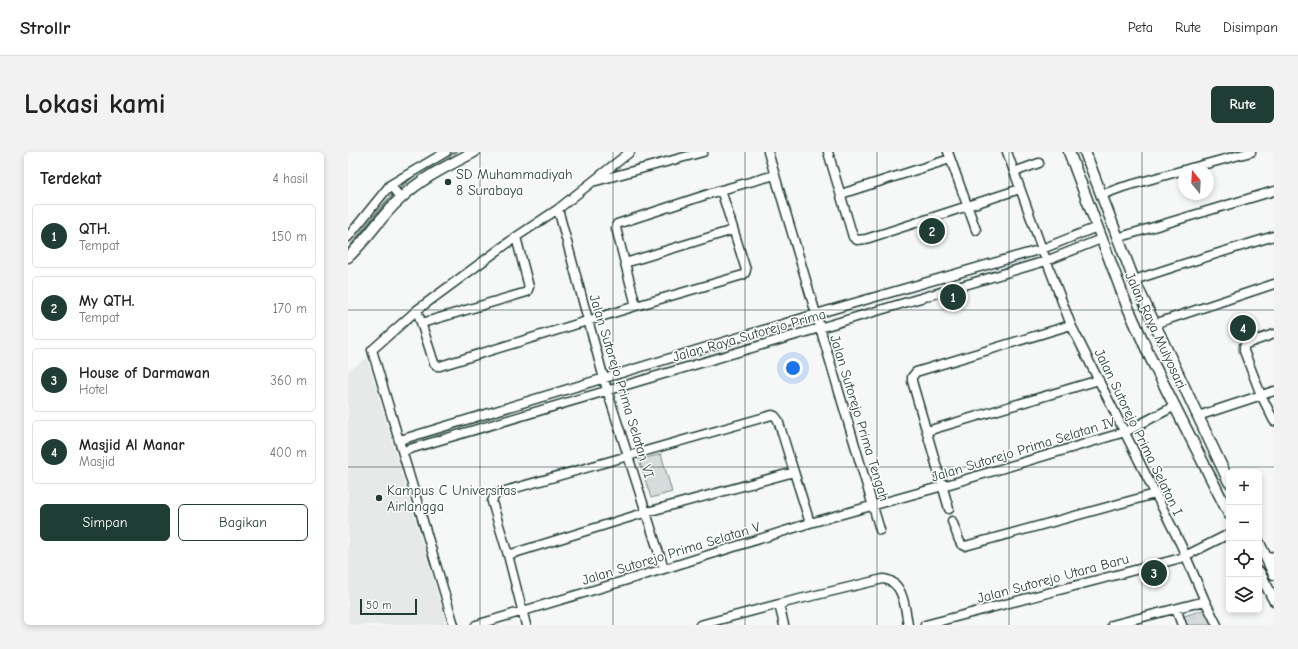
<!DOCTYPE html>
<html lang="id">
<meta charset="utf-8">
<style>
body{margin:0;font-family:"Comic Neue",sans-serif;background:#f2f2f2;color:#222}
.controls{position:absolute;right:12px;bottom:12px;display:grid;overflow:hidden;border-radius:6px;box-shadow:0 2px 6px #0003}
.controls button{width:36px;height:36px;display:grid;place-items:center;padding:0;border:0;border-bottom:1px solid #e0e0e0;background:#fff;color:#222;font:20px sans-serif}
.compass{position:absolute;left:830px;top:12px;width:36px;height:36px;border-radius:50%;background:#fff;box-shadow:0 2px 6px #0003;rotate:342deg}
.scale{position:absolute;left:12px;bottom:10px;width:57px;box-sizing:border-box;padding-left:4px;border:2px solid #1f3d34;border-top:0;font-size:11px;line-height:14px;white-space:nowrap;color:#1f3d34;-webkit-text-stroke:3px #fff;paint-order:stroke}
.you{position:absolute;left:445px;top:216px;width:14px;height:14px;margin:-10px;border:3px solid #fff;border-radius:50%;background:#1a73e8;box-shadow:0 0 0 6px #1a73e833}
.badge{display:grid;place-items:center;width:26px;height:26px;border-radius:50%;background:#1f3d34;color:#fff;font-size:13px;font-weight:700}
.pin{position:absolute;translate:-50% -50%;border:2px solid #fff;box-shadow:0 1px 4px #0006}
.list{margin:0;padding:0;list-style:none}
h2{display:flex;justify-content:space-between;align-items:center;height:52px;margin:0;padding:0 16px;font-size:17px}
h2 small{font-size:13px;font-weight:400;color:#767676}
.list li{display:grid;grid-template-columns:26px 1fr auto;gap:12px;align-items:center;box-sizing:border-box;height:64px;margin:0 8px 8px;padding:0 8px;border:1px solid #e0e0e0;border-radius:6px}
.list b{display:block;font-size:15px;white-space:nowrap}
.list p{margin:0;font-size:13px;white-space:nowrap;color:#767676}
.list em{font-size:13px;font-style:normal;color:#767676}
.actions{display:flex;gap:8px;padding:12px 16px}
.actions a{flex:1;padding:9px 0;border:1px solid #1f3d34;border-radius:6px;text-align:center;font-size:14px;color:#1f3d34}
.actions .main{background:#1f3d34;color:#fff}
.icon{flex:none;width:22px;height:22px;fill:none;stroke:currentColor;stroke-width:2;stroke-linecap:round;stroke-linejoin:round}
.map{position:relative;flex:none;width:926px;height:473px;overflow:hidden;border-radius:6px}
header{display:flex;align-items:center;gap:24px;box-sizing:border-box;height:56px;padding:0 20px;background:#fff;border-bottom:1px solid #e0e0e0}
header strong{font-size:19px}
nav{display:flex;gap:22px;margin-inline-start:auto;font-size:14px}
.intro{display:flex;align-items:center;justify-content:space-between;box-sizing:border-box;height:96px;padding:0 24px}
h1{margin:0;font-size:28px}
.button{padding:10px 18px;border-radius:6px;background:#1f3d34;color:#fff;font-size:14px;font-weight:700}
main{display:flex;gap:24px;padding:0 24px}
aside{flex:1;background:#fff;border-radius:6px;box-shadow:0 2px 6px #0003}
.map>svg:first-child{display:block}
.built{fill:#e6e9e8}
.grass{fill:url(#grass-tufts);stroke:#7a8c88}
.pitch{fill:#d6dcdb;stroke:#7a8c88}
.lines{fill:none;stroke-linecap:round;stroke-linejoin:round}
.stream{stroke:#72857f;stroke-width:2.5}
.minor-casing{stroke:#1f3d34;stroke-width:11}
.major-casing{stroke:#1f3d34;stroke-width:13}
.minor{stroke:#fff;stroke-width:8}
.major{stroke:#fff;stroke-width:10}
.grid{fill:none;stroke:#1f3d34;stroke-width:1;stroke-opacity:0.55}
.poi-dot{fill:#1f3d34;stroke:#fff;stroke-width:1.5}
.labels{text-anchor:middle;stroke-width:3;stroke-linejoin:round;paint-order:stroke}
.poi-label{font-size:14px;fill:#1f3d34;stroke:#fff;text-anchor:start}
.street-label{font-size:14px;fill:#1f3d34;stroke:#fff}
</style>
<header>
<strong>Strollr</strong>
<nav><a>Peta</a><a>Rute</a><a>Disimpan</a></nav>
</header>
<div class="intro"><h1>Lokasi kami</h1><a class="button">Rute</a></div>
<main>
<aside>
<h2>Terdekat<small>4 hasil</small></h2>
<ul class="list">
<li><span class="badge">1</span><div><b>QTH.</b><p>Tempat</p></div><em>150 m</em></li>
<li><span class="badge">2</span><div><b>My QTH.</b><p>Tempat</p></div><em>170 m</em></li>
<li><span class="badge">3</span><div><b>House of Darmawan</b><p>Hotel</p></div><em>360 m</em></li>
<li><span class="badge">4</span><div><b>Masjid Al Manar</b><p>Masjid</p></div><em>400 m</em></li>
</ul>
<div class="actions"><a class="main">Simpan</a><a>Bagikan</a></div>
</aside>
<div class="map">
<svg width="926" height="473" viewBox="0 0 926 473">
<defs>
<pattern id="grass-tufts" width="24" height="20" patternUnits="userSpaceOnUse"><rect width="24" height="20" fill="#d6dcdb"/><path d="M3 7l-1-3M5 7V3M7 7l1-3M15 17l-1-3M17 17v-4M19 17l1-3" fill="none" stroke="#b7bebd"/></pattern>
</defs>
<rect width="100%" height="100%" fill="#f6f7f7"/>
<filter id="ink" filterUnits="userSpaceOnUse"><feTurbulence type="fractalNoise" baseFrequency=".025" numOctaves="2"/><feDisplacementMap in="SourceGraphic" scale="8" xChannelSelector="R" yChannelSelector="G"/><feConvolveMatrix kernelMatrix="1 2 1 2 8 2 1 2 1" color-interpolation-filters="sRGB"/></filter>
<g filter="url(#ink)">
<path class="built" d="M19 206 99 473H0V219Z"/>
<path class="grass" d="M858 457 866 473H839L836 464Z"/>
<path class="pitch" d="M313 302 324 340 303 346 291 308Z"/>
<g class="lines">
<path class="stream" d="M96 6 108 0
M0 98C22 69 40 44 69 21"/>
<g class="minor-casing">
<path id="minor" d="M420 0 532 378
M480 0 505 85 509 88 518 87 672 37
M600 0 628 78
M659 0 694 97 723 173 833 393 857 449 869 473
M836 18 903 0
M666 20 691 11
M248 29 355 0
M42 33 53 46
M493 42 602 7
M753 43 775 35 836 18
M210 57 259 238 316 417
M0 85 42 33 98 0
M769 86 926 39
M277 111 385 78
M786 128 829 114 926 84
M288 154 268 76 269 72 373 38 427 23
M69 158 86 211 89 214H92L288 154 395 123 397 121 398 118 373 38
M74 171 179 140 181 135 168 85
M806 172 926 132
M926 182 898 192 896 194V199L913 243 926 269
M850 264 926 239
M579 279 751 228
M52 288 468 162 694 97 749 75
M55 299 698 109 753 87
M601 357 564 229V225L568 220 723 173
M604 369 611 388 613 392 617 394 807 342
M160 403 144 350 146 344 150 341 424 263 427 264 430 268 446 320
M919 408 926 404
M431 452 436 473
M828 457 834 473
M106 473 24 198 69 158 168 85 210 57 282 0
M128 473 316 417 462 371 595 334 777 280 827 254
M178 473 160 403 299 360 446 320 462 371
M352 473 431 452 535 427C556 429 557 456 560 473
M577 473 833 406 881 382
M764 473 857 449"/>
</g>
<g class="major-casing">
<path id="major" d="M721 0 778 151 802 205 881 362
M737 0 786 128 881 330
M0 105C19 88 32 65 51 48 72 27 99 14 126 0
M911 391 926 422
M911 420 926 448"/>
</g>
<use href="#minor" class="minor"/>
<use href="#major" class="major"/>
</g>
</g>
<path class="grid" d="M132 0V473M265 0V473M397 0V473M529 0V473M661 0V473M794 0V473M0 158H926M0 315H926"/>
<g class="poi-dot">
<circle cx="100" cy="30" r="4"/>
<circle cx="31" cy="346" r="4"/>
</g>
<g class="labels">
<g class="poi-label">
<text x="108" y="27">SD Muhammadiyah<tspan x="108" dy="16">8 Surabaya</tspan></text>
<text x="39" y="343">Kampus C Universitas<tspan x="39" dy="16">Airlangga</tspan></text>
</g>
<g class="street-label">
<text transform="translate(808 178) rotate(65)" y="5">Jalan Raya Mulyosari</text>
<text transform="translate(401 183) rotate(-16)" y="5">Jalan Raya Sutorejo Prima</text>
<text transform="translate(274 234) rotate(73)" y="5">Jalan Sutorejo Prima Selatan VI</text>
<text transform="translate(512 266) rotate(73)" y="5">Jalan Sutorejo Prima Tengah</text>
<text transform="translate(791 280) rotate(64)" y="5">Jalan Sutorejo Prima Selatan I</text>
<text transform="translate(675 297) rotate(-17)" y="5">Jalan Sutorejo Prima Selatan IV</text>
<text transform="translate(323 401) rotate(-17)" y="5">Jalan Sutorejo Prima Selatan V</text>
<text transform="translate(705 426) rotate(-15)" y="5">Jalan Sutorejo Utara Baru</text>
</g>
</g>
</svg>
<div class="controls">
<button>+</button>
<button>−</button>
<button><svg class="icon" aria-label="locate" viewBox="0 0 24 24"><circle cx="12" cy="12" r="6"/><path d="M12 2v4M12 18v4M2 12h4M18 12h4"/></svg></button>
<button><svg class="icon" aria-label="layers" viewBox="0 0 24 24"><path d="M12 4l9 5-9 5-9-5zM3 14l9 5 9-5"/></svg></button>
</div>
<svg class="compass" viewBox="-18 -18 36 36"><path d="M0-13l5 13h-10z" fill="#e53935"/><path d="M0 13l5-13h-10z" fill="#767676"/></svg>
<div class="scale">50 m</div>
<div class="you"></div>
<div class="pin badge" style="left:605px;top:145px">1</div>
<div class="pin badge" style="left:584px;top:79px">2</div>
<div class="pin badge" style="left:806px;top:421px">3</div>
<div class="pin badge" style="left:895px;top:176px">4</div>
</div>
</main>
